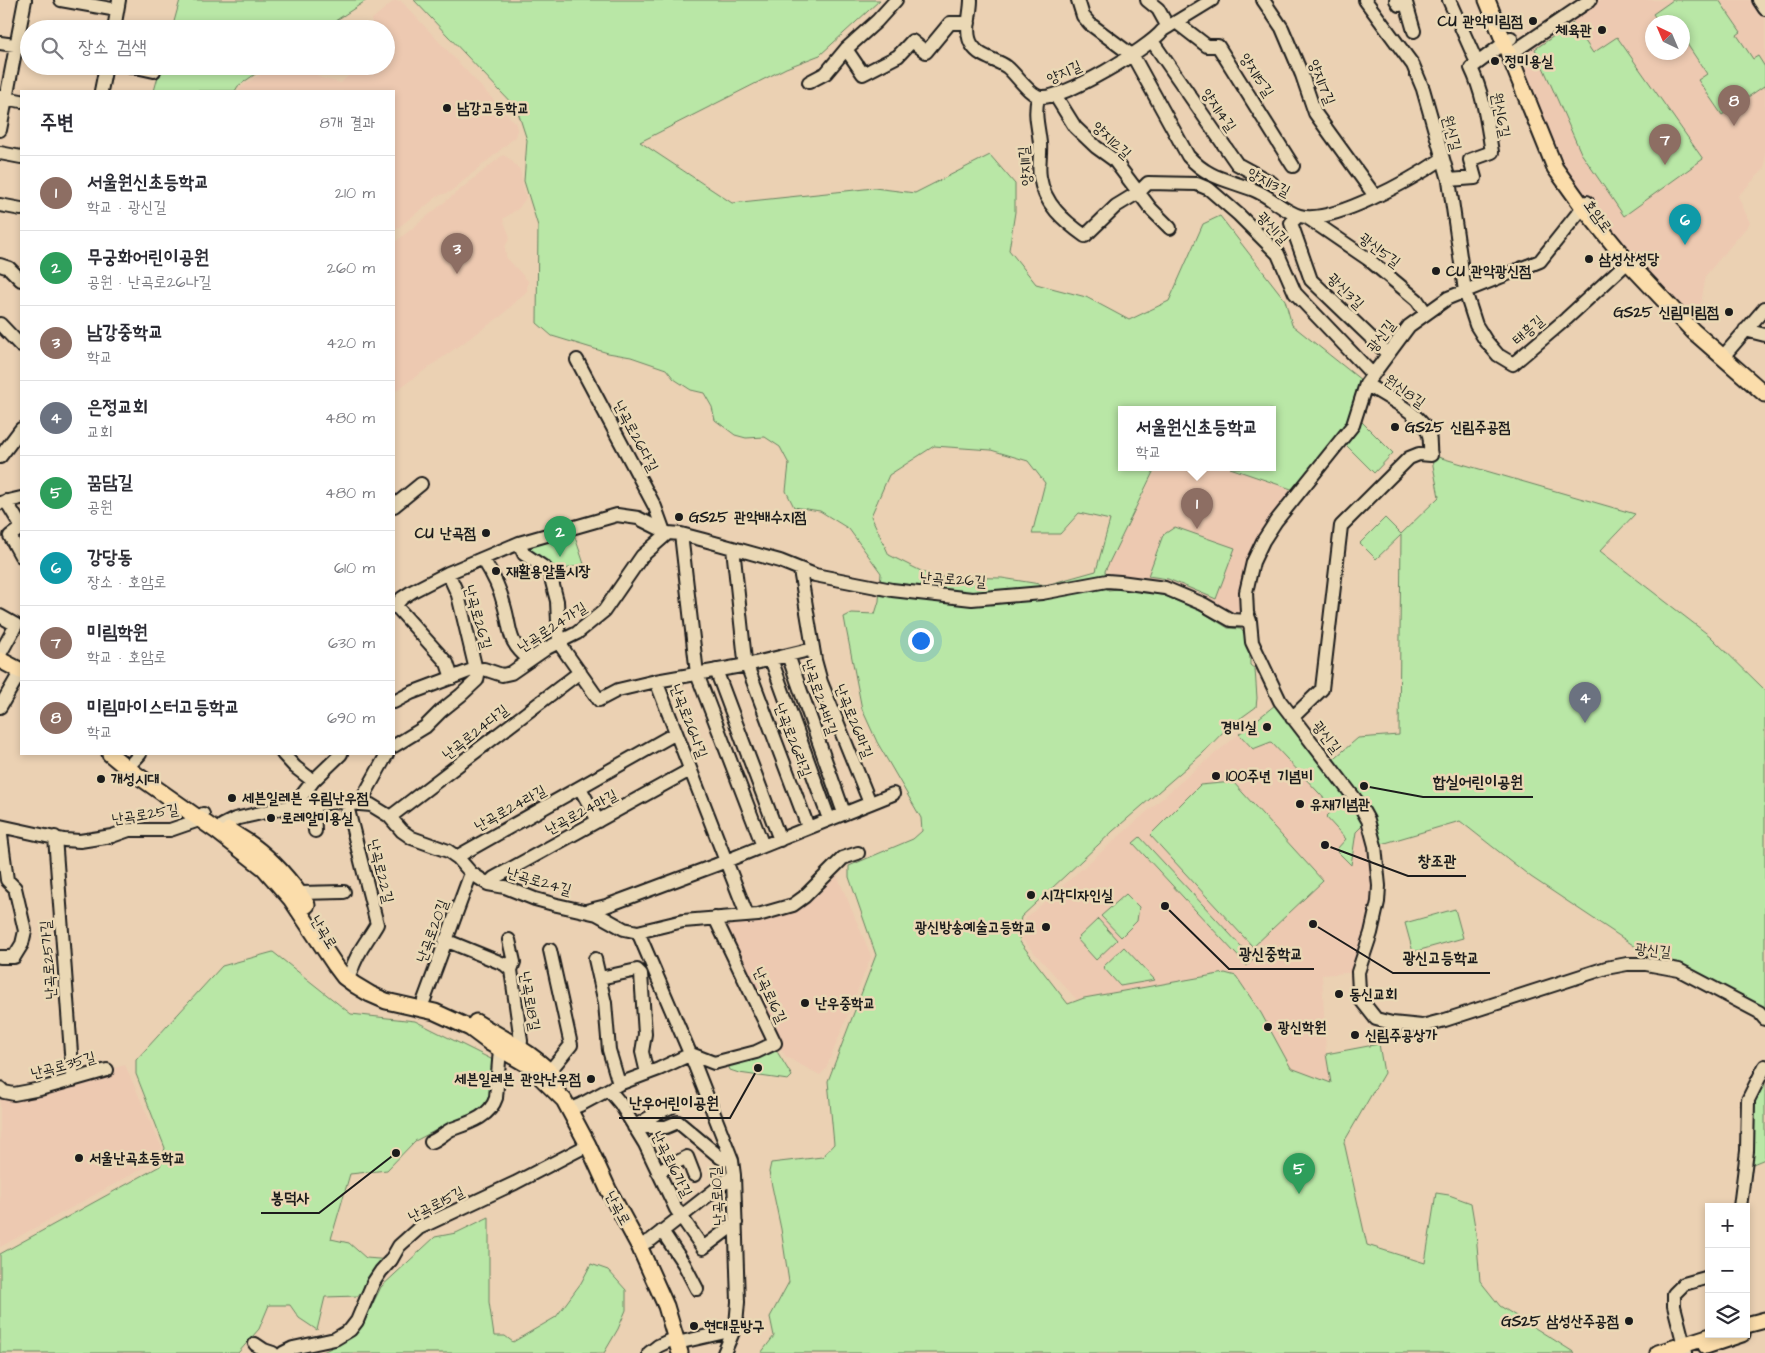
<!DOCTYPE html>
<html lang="ko">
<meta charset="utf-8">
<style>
body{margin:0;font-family:"Architects Daughter","Poor Story",sans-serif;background:#f7f7f7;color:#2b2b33}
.controls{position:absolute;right:15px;bottom:15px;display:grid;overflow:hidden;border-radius:0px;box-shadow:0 2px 8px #0003}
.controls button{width:45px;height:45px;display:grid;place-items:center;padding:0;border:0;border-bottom:1px solid #e1e1e2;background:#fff;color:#2b2b33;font:25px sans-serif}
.compass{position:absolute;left:1645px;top:15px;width:45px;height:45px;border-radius:50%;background:#fff;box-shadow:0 2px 8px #0003;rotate:316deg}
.you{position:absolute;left:920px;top:640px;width:18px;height:18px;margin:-12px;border:4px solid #fff;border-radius:50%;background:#1a73e8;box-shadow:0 0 0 8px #1a73e833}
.badge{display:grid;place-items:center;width:32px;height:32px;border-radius:50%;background:#ea580c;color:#fff;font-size:16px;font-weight:700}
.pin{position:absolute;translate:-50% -41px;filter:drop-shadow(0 1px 2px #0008)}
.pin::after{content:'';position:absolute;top:26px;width:18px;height:15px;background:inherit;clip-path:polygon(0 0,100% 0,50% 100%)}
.popup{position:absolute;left:1118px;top:406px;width:158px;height:65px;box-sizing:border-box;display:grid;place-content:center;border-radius:0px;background:#fff;filter:drop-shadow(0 1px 4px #0005);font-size:16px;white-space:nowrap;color:#7c7c81}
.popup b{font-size:19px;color:#2b2b33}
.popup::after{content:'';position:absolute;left:50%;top:100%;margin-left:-10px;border:10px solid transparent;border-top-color:#fff}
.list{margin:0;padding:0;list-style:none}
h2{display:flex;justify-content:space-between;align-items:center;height:65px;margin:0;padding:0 20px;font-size:21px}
h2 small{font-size:16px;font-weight:400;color:#7c7c81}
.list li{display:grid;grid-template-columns:32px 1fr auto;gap:15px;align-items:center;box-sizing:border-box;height:75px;padding:0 20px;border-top:1px solid #e1e1e2}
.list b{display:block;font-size:19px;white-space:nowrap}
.list p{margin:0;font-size:16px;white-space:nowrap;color:#7c7c81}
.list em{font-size:16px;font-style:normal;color:#7c7c81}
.icon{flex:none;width:28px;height:28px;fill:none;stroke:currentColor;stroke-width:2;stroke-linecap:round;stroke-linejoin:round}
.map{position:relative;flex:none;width:1765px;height:1353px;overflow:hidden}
.search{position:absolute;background:#fff;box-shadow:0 2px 8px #0003;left:20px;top:20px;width:375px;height:55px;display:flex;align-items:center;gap:12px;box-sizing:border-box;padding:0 18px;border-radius:28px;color:#7c7c81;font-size:19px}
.panel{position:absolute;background:#fff;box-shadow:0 2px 8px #0003;left:20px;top:90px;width:375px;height:665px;border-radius:0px}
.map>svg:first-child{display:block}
.built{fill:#edc9b1;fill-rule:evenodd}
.green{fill:#b9e7a6;stroke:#6a8261;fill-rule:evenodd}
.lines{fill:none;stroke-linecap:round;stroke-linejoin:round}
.minor-casing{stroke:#1c1c1c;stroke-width:16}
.major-casing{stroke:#1c1c1c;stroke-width:19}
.minor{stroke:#ead8b5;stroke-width:12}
.major{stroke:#fbddab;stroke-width:15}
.poi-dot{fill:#1c1c1c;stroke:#ead8b5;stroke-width:2}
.labels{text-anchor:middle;stroke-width:5;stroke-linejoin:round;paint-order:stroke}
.poi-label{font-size:15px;font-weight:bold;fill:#1c1c1c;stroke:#ead8b5;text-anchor:start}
.street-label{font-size:15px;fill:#1c1c1c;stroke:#ead8b5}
.leader{fill:none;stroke:#1c1c1c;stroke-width:2}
.callout-dot{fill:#1c1c1c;stroke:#ead8b5;stroke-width:2}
.callout-label{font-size:16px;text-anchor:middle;font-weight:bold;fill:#1c1c1c;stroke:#ead8b5;stroke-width:5;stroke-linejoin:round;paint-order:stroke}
</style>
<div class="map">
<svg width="1765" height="1353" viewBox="0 0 1765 1353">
<rect width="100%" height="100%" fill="#ebd1b3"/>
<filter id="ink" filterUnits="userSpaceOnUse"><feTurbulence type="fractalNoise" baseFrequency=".02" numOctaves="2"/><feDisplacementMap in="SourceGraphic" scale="10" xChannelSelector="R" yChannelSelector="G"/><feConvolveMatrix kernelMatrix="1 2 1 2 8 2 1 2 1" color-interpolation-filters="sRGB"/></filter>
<g filter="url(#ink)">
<path class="built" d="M395 0 401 1 516 124 517 130 515 137 505 146 450 192 438 196 394 231V91H239L241 87 273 66H306L321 78 341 83 358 66H386V29H374L371 20Z
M1590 0H1759L1765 9V168L1738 196 1750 223 1706 275 1697 326 1631 259 1587 202 1563 163 1516 50ZM1652 22H1682V52H1652Z
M503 155 510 159 520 170 526 198 519 208 503 219 510 237 505 247 506 257 528 281 527 291 501 316 394 392V243Z
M1157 468H1232L1296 491 1255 555 1249 615H1239L1228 611 1205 597 1168 582 1110 574 1107 564Z
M1280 701 1361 807 1377 878 1358 972 1322 975 1326 1054 1384 1320 1236 976 1225 973 1077 1000 1022 939 1026 918 1190 774Z
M837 875 870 953 871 957 826 1069 820 1075 786 1057 779 1046 724 925 726 919 759 918 828 878Z
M125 1065 162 1148 156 1161 0 1247V1099Z"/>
<path class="green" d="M180 0H367L323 29H172Z
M414 0H880L820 55 786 68 640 142 732 203 874 188 915 193 990 155 1015 184V212L1009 250 1036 284 1086 297 1129 320 1169 301 1203 224 1220 216 1285 300 1292 325 1366 384 1357 417 1393 453 1374 473 1342 441 1300 492 1230 468H1272V410H1122V468H1155L1105 571 1108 590 1129 588 1165 596 1202 612 1228 628 1241 629C1249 640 1250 652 1250 665L1255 669 1257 698 1256 707 1227 728 1202 754 1113 831 1021 917 1018 933 1020 942 1068 1004 1084 998 1225 973 1236 976 1261 1013 1291 1068 1331 1083 1326 1054 1379 1044 1384 1073 1344 1142 1367 1245 1425 1263 1436 1193 1449 1195 1471 1203 1476 1233 1480 1281 1500 1306 1575 1353H761L774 1336 770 1317 789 1282 781 1229 769 1172 771 1163 822 1157 834 1144 828 1081 876 955 849 877V866L913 839 922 831 921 818 877 742 862 709 846 628 844 617 852 613 875 614 879 601 881 573 849 529 820 511 794 507 786 491 789 464 780 447 765 437 746 438 735 435 715 420 712 407 704 393 691 390 674 379 666 369 631 357 608 353 552 336 537 323 538 226 524 181 527 140 517 109ZM934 446 991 450 1028 461 1045 483 1032 534H1060L1079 513 1110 520 1096 571 1046 585 1002 578 933 577 889 555 871 516 889 475Z
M1673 0H1719L1741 32 1737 35 1753 59 1758 56 1765 67V88L1764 86 1722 115 1698 80 1707 74 1683 38 1682 22H1659L1653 14Z
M1573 23 1593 53 1617 37 1703 159 1624 216 1581 153 1535 49Z
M161 66H267L238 86 235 91H154Z
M1431 455 1635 514 1600 551 1710 636 1765 690V1019L1666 967 1531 877 1460 821 1375 846 1368 820 1356 832 1351 865 1336 850 1346 839 1326 817 1334 809 1271 742 1253 749 1239 734 1280 701 1329 763 1358 738 1399 735 1401 535 1376 559 1360 543 1385 518 1401 534 1439 497Z
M1175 527 1235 548 1216 599 1168 579 1148 576 1163 535Z
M571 532 574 534 584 564 565 569 556 576 526 548 527 545Z
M1233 782 1323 881 1253 947 1150 835 1200 785Z
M1140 837 1253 959 1247 966 1133 843Z
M1126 894 1139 907 1137 921 1121 937 1101 916Z
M1455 909 1463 938 1413 952 1405 923Z
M1098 919 1117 940 1096 960 1077 939Z
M1124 947 1155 980 1120 986 1103 967Z
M273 952 351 1014 415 1021 493 1060 492 1085 487 1104 474 1115 444 1126 415 1141 387 1170 350 1174 331 1239 349 1243 366 1258 391 1260 374 1273 358 1296 325 1297 317 1330 299 1318 290 1305H269L259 1329 238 1353H0V1254L160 1166 165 1148 136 1074V1060L222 966Z
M776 1050 792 1076 788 1080 739 1073 730 1070 728 1065Z
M1765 1066V1159L1748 1166V1117Z
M489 1217V1302L494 1336H505L513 1342 556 1317 581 1283 591 1264 608 1270 626 1290V1310L618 1329 604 1353H321L339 1344 356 1330 370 1309 381 1287 435 1237 456 1233Z"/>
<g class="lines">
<g class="minor-casing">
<path id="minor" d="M61 0 117 10
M971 0C971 14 964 33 972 45 980 58 996 59 1007 67 1016 74 1030 96 1041 97 1064 99 1148 49 1163 30L1212 0
M1078 0 1083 16 1090 24 1133 56 1188 156C1209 179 1226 179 1254 190 1270 196 1284 212 1300 216 1332 225 1414 178 1442 159
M1147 0 1158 9 1168 27
M1263 0 1282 28 1302 75 1315 113 1375 196
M1365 0 1413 65 1423 89 1449 180 1465 291 1476 325 1486 341 1498 355 1513 364 1566 319 1631 259
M1396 0 1399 5 1406 3 1414 31
M1449 0 1477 63
M1759 0 1765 9
M1176 22 1207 46H1218L1293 166
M114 29 119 0
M1152 41 1237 164 1272 183
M0 43 29 47
M846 49 863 74 898 56 912 41 926 52 950 23H969
M1516 50 1590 0
M131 66 154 71
M809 82 826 73 846 49 877 21 896 0
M101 91 106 66
M1055 95 1075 127 1096 147 1114 160 1151 209 1170 228
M0 97 21 101
M1038 97C1034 116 1038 124 1040 143 1041 154 1038 166 1040 177 1044 204 1064 221 1085 236L1116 206 1139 192 1148 183 1197 184 1209 189 1239 215 1278 254 1295 293 1373 375
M0 130 25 0
M0 153 21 157
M1449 180 1475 178 1470 160 1492 152C1487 123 1484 95 1471 68L1511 38
M1587 202 1540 261 1448 298 1409 326 1366 384 1353 425 1276 521 1263 541 1253 562 1246 592 1247 613 1250 621 1252 642 1280 701 1359 804 1368 820 1375 846 1379 886 1378 902 1371 933 1358 972 1359 991 1361 1000 1376 1019 1392 1023 1422 1026 1445 1020 1606 968 1627 964H1646L1679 970 1759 1012 1765 1019
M0 205 21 209
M1298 216 1291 223 1311 280 1388 354
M1308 218 1368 259 1417 300 1426 313
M0 265 9 268 21 280
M0 324 21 346
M1745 330 1765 335
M1727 352 1765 308
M577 360 655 507 663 529
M0 457 21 429
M6 501 21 526
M0 503 21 498
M394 506 421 484
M21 528 10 536 21 556
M681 534 697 674 763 846
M519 543 524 554 545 568 550 574 557 601 559 643 599 700 618 690 656 681 747 915
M733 548 745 660 808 827
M483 559C492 573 500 588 504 605 512 631 506 641 530 660
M800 570 815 660 821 682 870 803
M448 573 458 595 476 670
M395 605 447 663 452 678
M394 607 402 598 413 591 448 573 519 543 617 515 638 518 668 533 681 534 704 540 780 561 815 575 892 590 972 599 1042 593 1107 581 1120 582 1165 588 1203 604 1231 620 1250 621
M0 616 16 625 0 654
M788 655 844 813
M771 659 829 819
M716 670 780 840
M656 681 747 665 813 649
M394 702 411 693 472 670 484 669 502 675 511 673 547 648 577 633 604 611 642 556 668 533
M0 707 21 671
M1292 718 1322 689 1341 526 1409 458 1419 454 1431 455C1429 448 1431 442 1429 435 1423 414 1384 396 1366 384
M394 746 425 727 441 711 461 695 477 680 479 670
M283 754 295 767 313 781
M127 768 140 754
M580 788 598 821
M346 802 377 924C368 940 356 953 351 972
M360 803 387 754
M314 805 315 831
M293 807 313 781 341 754
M390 817 580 672
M0 826 64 840 80 841 112 836 129 830H170L199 820 203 814
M0 828 7 880 15 888 25 931 22 944 14 957H0
M218 832 223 825 235 819 287 807 338 802 371 805 389 816 402 831 412 838 448 851 458 858 471 873 488 884 505 887 535 899 557 905 597 914 624 929 638 932 683 921 758 915 793 905 804 897 843 858 858 853
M55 837 73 1080
M458 858 460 855 676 733
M488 884 494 878 690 770
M299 893 344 892
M586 911 606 906 716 865 893 794
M638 932 692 1058 732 1160 734 1175 738 1302 736 1325 724 1353
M445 940 504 964 511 970 521 1041 520 1048
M509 940 514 962 511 970
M595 959 605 1003 609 1050 619 1084
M600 978 637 970 641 974 645 1034 642 1052 647 1073
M424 1000 471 873
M549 1072 571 1045 550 950
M0 1088 4 1092 14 1094 40 1089 107 1070
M609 1090 620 1103 645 1144 676 1209 703 1248 736 1223
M570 1109 580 1105 619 1084 659 1069 691 1054 714 1063 756 1052 775 1043 715 918
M634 1127H666L678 1122 721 1158 732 1160
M634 1127 657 1113 671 1107
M431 1142C439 1139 445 1132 452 1129 469 1123 490 1117 496 1098L500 1049
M658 1172 687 1157 694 1175
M1740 1207 1747 1151 1748 1100 1765 1066
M662 1231 684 1264 697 1289
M639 1246 651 1240 734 1175
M677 1343 734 1330
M255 1344 264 1350 273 1353
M283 1353 293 1348 335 1339 350 1330 357 1321 373 1283 381 1271 391 1260 399 1246 419 1228 515 1183 588 1145
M649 1353 658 1346 675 1338
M1686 1353 1674 1306V1294L1684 1284 1709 1277"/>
</g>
<g class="major-casing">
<path id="major" d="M1487 0 1555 168 1583 207 1627 261 1693 331 1765 394
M0 660 21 671
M110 754 127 768 218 832 264 868 291 899 335 965 344 977 355 985 370 994 386 1001 435 1012 470 1028 490 1043 528 1065 564 1100 588 1145 608 1189 639 1246 666 1306 680 1353
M229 830C237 836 245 840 252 845 275 862 292 882 307 905
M476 1022C505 1040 536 1054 558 1081
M1746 1325 1765 1320
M1706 1346 1742 1334
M1658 1353 1717 1334"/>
</g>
<use href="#minor" class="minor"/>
<use href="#major" class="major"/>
</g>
</g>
<g class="poi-dot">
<circle cx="1533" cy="21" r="5"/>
<circle cx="1602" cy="30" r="5"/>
<circle cx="1495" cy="61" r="5"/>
<circle cx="447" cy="108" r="5"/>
<circle cx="1589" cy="259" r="5"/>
<circle cx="1436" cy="271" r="5"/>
<circle cx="1729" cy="312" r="5"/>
<circle cx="1395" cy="427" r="5"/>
<circle cx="679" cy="517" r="5"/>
<circle cx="486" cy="533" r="5"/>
<circle cx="496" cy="571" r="5"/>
<circle cx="1267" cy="727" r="5"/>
<circle cx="1216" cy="776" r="5"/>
<circle cx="101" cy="779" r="5"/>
<circle cx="232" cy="798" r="5"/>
<circle cx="1300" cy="804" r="5"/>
<circle cx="271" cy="818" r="5"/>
<circle cx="1031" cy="895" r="5"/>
<circle cx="1046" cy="927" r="5"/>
<circle cx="1339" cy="994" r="5"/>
<circle cx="805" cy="1003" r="5"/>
<circle cx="1268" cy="1027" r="5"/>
<circle cx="1355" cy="1035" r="5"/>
<circle cx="591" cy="1079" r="5"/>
<circle cx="79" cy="1158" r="5"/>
<circle cx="1629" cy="1321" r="5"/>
<circle cx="694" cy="1326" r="5"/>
</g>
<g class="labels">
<g class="poi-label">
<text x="1523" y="26" text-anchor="end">CU 관악미림점</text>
<text x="1592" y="35" text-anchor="end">체육관</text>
<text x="1505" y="66">정미용실</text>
<text x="457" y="113">남강고등학교</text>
<text x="1599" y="264">삼성산성당</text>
<text x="1446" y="276">CU 관악광신점</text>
<text x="1719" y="317" text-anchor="end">GS25 신림미림점</text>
<text x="1405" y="432">GS25 신림주공점</text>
<text x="689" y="522">GS25 관악배수지점</text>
<text x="476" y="538" text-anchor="end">CU 난곡점</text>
<text x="506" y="576">재활용알뜰시장</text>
<text x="1257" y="732" text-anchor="end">경비실</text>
<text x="1226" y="781">100주년 기념비</text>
<text x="111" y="784">개성시대</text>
<text x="242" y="803">세븐일레븐 우림난우점</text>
<text x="1310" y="809">유재기념관</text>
<text x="281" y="823">로레알미용실</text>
<text x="1041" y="900">시각디자인실</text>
<text x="1036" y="932" text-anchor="end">광신방송예술고등학교</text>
<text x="1349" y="999">동신교회</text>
<text x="815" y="1008">난우중학교</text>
<text x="1278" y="1032">광신학원</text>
<text x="1365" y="1040">신림주공상가</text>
<text x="581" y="1084" text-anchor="end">세븐일레븐 관악난우점</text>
<text x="89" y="1163">서울난곡초등학교</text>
<text x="1619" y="1326" text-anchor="end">GS25 삼성산주공점</text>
<text x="704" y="1331">현대문방구</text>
</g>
<g class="street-label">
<text transform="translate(1064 72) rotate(-24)" y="5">양지길</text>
<text transform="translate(1257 75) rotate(57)" y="5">양지15길</text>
<text transform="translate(1322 82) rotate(68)" y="5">양지17길</text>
<text transform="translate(1219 110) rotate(55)" y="5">양지14길</text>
<text transform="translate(1501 115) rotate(79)" y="5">원신6길</text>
<text transform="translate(1452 133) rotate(75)" y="5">원신길</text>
<text transform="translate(1112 140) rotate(43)" y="5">양지12길</text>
<text transform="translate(1025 166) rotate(-95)" y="5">양지11길</text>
<text transform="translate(1269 182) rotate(27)" y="5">양지13길</text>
<text transform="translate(1598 216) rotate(54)" y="5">호암로</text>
<text transform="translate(1273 228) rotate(47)" y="5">광신1길</text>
<text transform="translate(1380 250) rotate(37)" y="5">광신5길</text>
<text transform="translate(1346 291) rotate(44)" y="5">광신3길</text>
<text transform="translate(1528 330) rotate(-41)" y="5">태흥길</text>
<text transform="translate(1381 336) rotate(-53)" y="5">광신길</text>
<text transform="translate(1405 391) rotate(35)" y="5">원신8길</text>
<text transform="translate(636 436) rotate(62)" y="5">난곡로26다길</text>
<text transform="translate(953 579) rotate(4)" y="5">난곡로26길</text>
<text transform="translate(478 617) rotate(74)" y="5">난곡로26길</text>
<text transform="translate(552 627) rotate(-33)" y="5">난곡로24가길</text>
<text transform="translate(820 697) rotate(71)" y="5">난곡로24바길</text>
<text transform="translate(689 721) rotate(69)" y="5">난곡로26나길</text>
<text transform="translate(854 721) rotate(68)" y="5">난곡로26마길</text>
<text transform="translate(475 732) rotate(-38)" y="5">난곡로24다길</text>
<text transform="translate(1327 737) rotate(52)" y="5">광신길</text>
<text transform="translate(793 740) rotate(69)" y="5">난곡로26라길</text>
<text transform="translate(510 808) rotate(-29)" y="5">난곡로24라길</text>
<text transform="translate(581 812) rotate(-28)" y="5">난곡로24마길</text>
<text transform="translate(145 814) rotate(-9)" y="5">난곡로25길</text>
<text transform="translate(381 871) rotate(76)" y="5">난곡로22길</text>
<text transform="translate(539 881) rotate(16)" y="5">난곡로24길</text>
<text transform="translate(432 931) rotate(-70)" y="5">난곡로20길</text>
<text transform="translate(324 932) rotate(58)" y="5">난곡로</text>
<text transform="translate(1653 950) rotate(6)" y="5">광신길</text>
<text transform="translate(48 960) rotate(-94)" y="5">난곡로25가길</text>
<text transform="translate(770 995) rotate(65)" y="5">난곡로16길</text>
<text transform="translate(530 1001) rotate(80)" y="5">난곡로18길</text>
<text transform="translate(63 1065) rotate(-15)" y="5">난곡로35길</text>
<text transform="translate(672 1164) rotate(63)" y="5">난곡로16가길</text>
<text transform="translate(717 1196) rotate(-94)" y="5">난곡로10길</text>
<text transform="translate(436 1204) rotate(-27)" y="5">난곡로15길</text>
<text transform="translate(618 1208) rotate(62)" y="5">난곡로</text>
</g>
</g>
<path class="leader" d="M1364 786L1423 797H1533M1325 845L1408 876H1466M1165 906L1229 969H1314M1313 924L1393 973H1490M758 1068L730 1118H619M396 1153L319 1213H261"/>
<g class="callout-dot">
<circle cx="1364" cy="786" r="5"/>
<circle cx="1325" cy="845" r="5"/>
<circle cx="1165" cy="906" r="5"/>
<circle cx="1313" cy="924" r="5"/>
<circle cx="758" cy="1068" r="5"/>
<circle cx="396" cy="1153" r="5"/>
</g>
<g class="callout-label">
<text x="1478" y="787">합실어린이공원</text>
<text x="1437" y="866">창조관</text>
<text x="1271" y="959">광신중학교</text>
<text x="1441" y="963">광신고등학교</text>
<text x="674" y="1108">난우어린이공원</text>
<text x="290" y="1203">봉덕사</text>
</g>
</svg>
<div class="controls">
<button>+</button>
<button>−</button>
<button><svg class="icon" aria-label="layers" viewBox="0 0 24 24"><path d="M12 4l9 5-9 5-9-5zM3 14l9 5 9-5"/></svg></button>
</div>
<svg class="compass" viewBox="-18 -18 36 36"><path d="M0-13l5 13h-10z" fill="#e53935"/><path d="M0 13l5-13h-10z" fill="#7c7c81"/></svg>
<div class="you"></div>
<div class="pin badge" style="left:1197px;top:529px;background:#8d6e63">1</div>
<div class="popup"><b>서울원신초등학교</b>학교</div>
<div class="pin badge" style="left:560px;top:557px;background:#2e9e5b">2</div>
<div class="pin badge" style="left:457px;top:274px;background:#8d6e63">3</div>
<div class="pin badge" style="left:1585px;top:723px;background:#6b7280">4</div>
<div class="pin badge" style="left:1299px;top:1194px;background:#2e9e5b">5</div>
<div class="pin badge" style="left:1685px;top:245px;background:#0f9aa8">6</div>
<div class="pin badge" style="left:1665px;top:165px;background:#8d6e63">7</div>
<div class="pin badge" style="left:1734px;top:126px;background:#8d6e63">8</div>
<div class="search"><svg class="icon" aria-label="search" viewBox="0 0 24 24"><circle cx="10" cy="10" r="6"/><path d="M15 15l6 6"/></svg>장소 검색</div>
<section class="panel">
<h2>주변<small>8개 결과</small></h2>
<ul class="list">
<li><span class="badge" style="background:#8d6e63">1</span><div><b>서울원신초등학교</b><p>학교 · 광신길</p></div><em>210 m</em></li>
<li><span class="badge" style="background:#2e9e5b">2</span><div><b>무궁화어린이공원</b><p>공원 · 난곡로26나길</p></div><em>260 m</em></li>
<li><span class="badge" style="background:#8d6e63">3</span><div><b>남강중학교</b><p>학교</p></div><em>420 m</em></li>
<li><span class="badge" style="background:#6b7280">4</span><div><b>은정교회</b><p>교회</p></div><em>480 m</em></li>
<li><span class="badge" style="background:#2e9e5b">5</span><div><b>꿈담길</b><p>공원</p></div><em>480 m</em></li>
<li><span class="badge" style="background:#0f9aa8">6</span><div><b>강당동</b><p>장소 · 호암로</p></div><em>610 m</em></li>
<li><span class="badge" style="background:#8d6e63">7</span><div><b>미림학원</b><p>학교 · 호암로</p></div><em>630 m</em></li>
<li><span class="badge" style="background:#8d6e63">8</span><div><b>미림마이스터고등학교</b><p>학교</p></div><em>690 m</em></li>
</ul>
</section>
</div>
